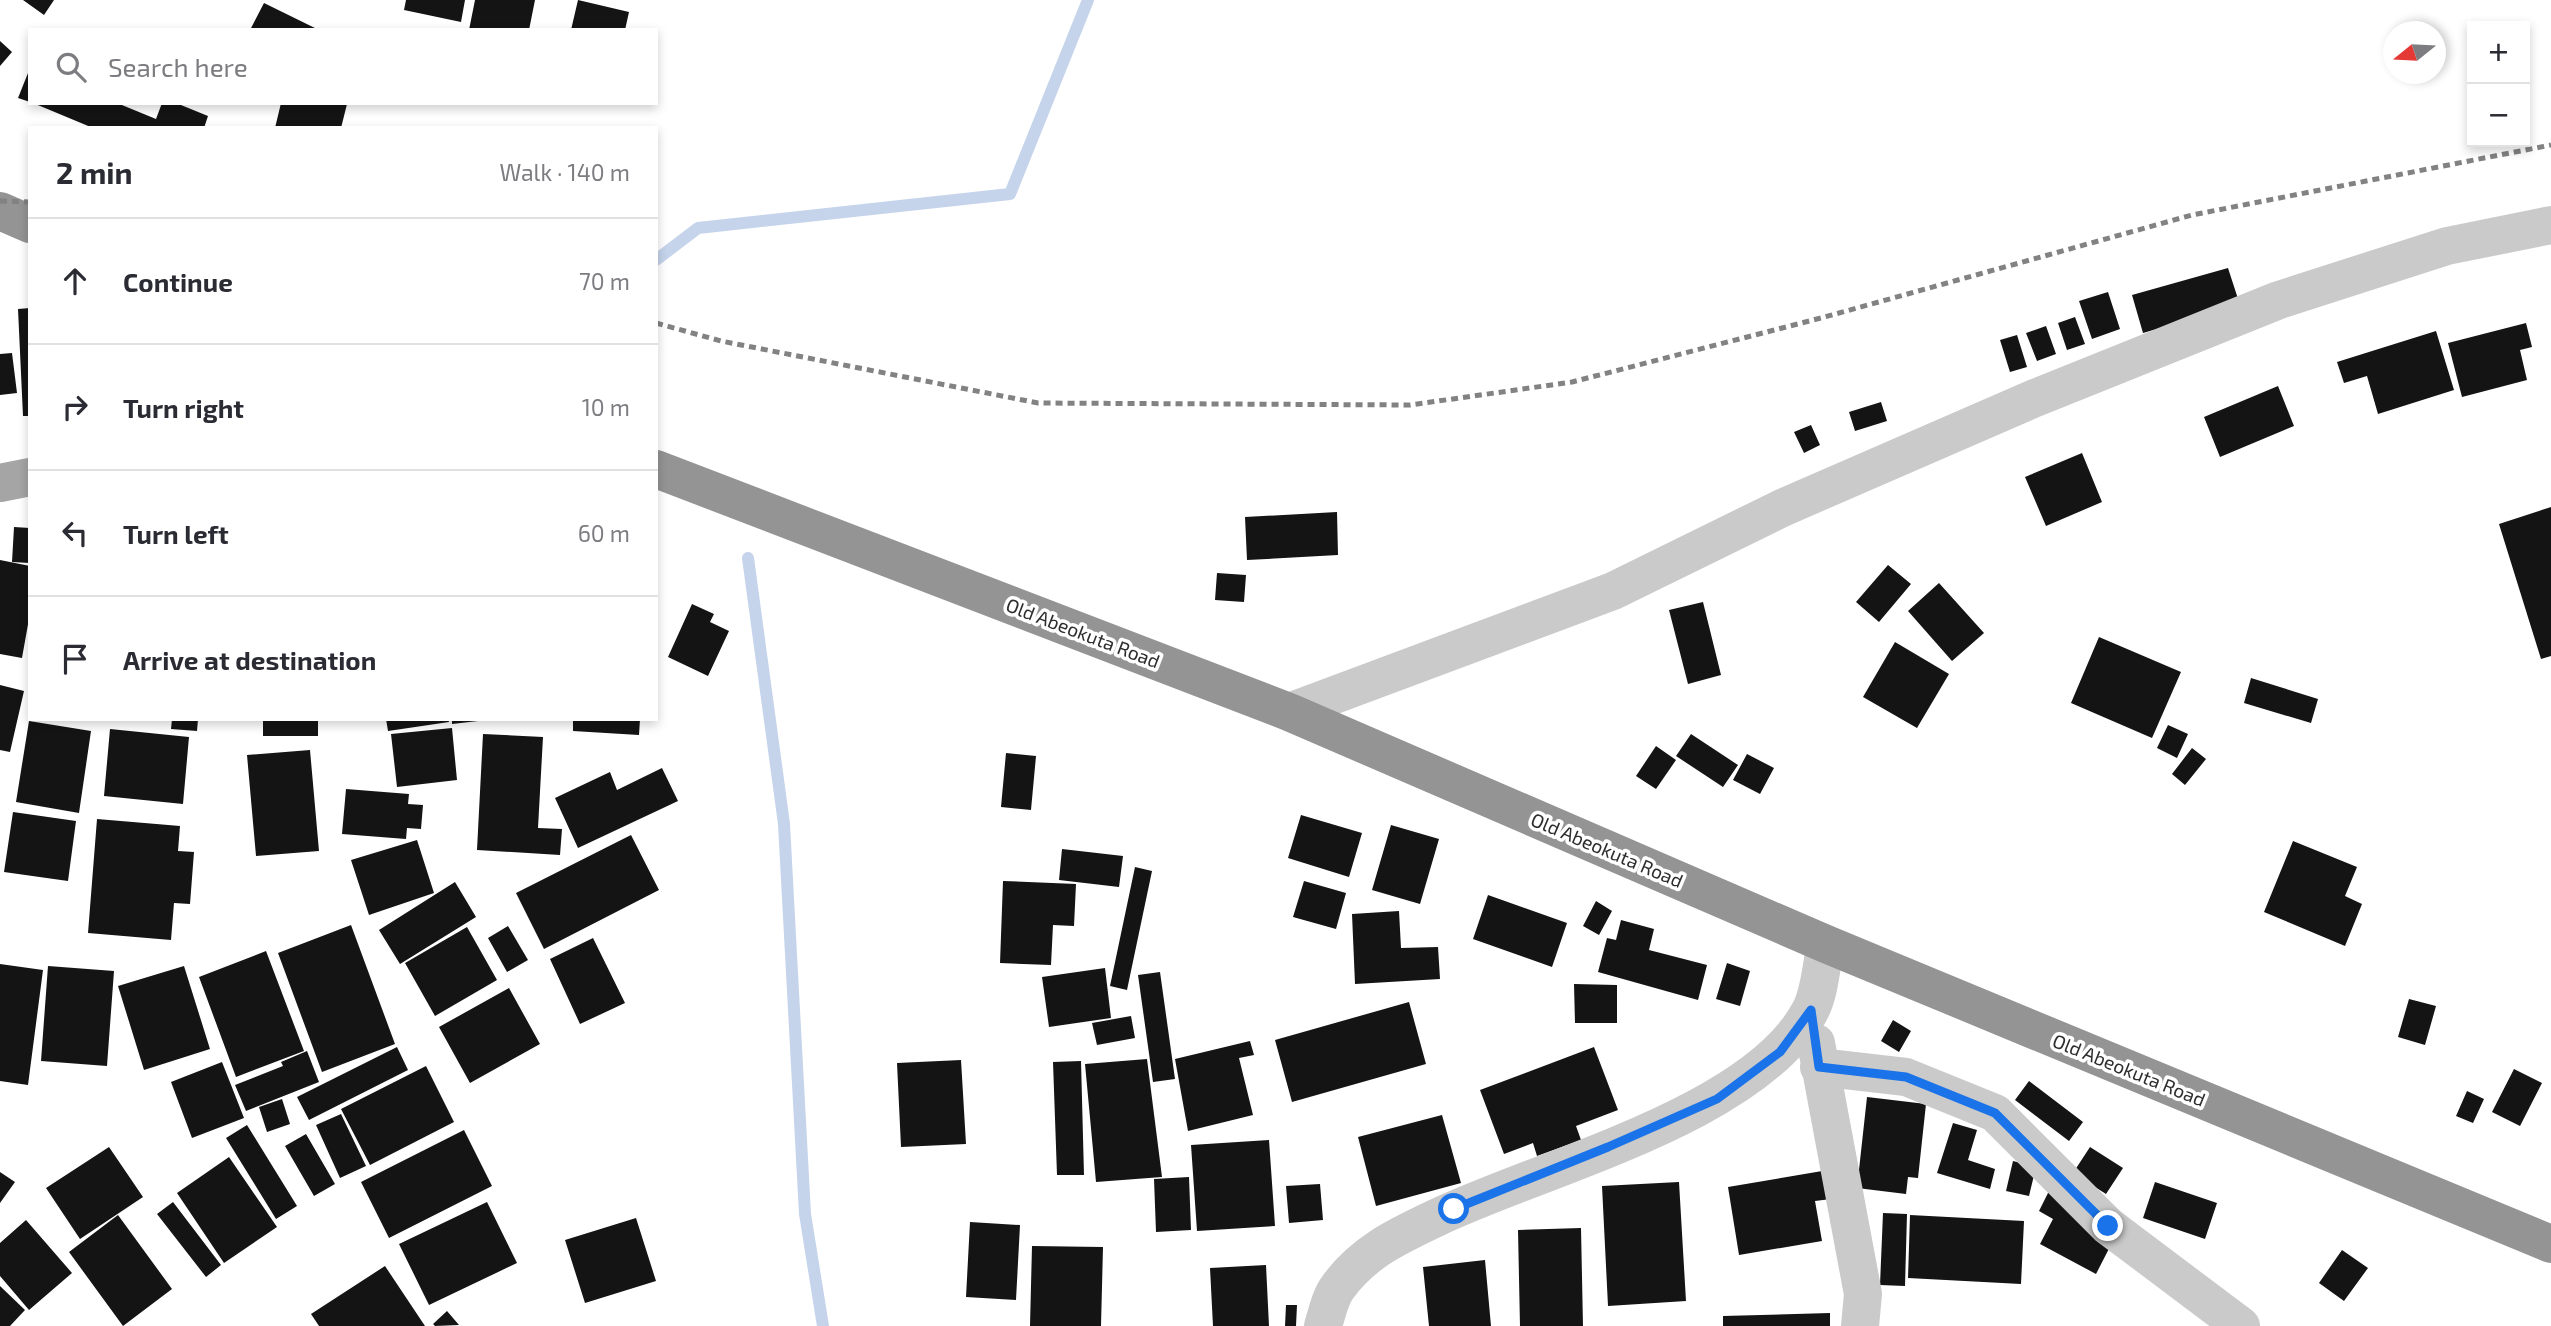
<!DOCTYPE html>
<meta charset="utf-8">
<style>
body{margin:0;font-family:"Exo 2",sans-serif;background:#f7f7f7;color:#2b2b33}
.controls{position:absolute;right:21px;top:21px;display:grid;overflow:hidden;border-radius:0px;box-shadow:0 4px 10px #0003}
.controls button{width:63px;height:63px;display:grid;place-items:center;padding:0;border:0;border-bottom:2px solid #e1e1e2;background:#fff;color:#2b2b33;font:35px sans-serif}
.compass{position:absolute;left:2383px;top:21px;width:63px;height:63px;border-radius:50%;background:#fff;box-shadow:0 4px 10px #0003;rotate:252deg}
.stop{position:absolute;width:21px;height:21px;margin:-16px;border:5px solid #1a73e8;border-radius:50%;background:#fff}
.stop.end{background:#1a73e8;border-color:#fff;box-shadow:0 2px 7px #0008}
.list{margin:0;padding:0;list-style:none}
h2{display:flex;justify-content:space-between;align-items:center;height:91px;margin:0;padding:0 28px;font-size:30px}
h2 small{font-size:23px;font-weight:400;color:#7c7c81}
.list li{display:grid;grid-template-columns:46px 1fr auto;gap:21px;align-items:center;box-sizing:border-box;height:126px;padding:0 28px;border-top:2px solid #e1e1e2}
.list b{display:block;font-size:26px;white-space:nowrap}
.list em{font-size:23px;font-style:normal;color:#7c7c81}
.icon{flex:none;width:38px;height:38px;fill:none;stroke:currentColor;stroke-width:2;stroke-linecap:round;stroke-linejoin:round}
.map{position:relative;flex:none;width:2551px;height:1326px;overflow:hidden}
.search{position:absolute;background:#fff;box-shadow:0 4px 10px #0003;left:28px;top:28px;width:630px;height:77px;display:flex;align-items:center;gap:18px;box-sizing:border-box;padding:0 24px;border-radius:0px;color:#7c7c81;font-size:26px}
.panel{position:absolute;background:#fff;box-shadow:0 4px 10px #0003;left:28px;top:126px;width:630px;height:595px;border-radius:0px}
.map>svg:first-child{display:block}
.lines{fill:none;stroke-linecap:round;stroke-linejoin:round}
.stream{stroke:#c5d4eb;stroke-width:12}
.building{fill:#141414}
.minor{stroke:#cacaca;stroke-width:38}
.major{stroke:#a5a5a5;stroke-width:38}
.highway{stroke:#949494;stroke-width:38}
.rail{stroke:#828282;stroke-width:5;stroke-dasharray:7 5;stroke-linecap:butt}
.route{stroke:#1a73e8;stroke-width:9}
.labels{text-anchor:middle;stroke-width:7;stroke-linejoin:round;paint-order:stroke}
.street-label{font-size:19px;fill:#2d2d2d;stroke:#fff}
</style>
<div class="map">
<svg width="2551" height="1326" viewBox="0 0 2551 1326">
<rect width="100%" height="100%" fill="#fff"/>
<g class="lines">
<path class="stream" d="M656 260 698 228 1010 194 1088 0
M748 558 784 824 805 1214 823 1326"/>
</g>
<path class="building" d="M23 0H54L44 15Z
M406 0H465L461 22 404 10Z
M475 0H535L529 30H469Z
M578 0 629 12 625 30H571Z
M264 3 319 30H250Z
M0 41 12 52 0 66Z
M30 68V102L18 98Z
M33 103H117L156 119 162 103H176L208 116 204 128H93Z
M281 103H343L347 104 341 128H275Z
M2228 268 2240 305 2143 333 2132 295Z
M2108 292 2120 329 2092 339 2079 301Z
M30 308V416H23L18 309Z
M2075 317 2085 344 2067 350 2058 323Z
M2526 323 2532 347 2520 350 2527 380 2462 397 2448 343Z
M2046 326 2056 354 2037 361 2026 333Z
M2436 331 2454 390 2378 414 2367 376 2344 383 2337 362Z
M2017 335 2027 367 2010 372 2000 340Z
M12 353 17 393 0 395V354Z
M2278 386 2294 426 2220 457 2204 417Z
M1881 402 1887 421 1855 431 1849 412Z
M1811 425 1820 445 1804 453 1794 432Z
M2082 453 2102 502 2046 526 2025 477Z
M2551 507V656L2541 659 2499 524Z
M1337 512 1338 555 1247 560 1245 517Z
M14 527 30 528V563L12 562Z
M0 560 30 566V613L22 658 0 654Z
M1888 565 1911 584 1879 622 1856 602Z
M1217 573 1246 575 1244 602 1215 600Z
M1939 583 1984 633 1952 661 1908 611Z
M1703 602 1721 675 1688 684 1669 610Z
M692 604 714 614 710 622 729 631 708 676 668 657Z
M2099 637 2181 672 2152 738 2071 703Z
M1895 642 1949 674 1917 728 1863 697Z
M2251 678 2318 699 2311 723 2244 703Z
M0 685 24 691 10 752 0 750Z
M172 719H198L197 731 171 729Z
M263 719H318V736H263Z
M386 719H448L449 722 388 731Z
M452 719H478V721L452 724Z
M573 719H640L639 735 573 731Z
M29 721 91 731 79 813 16 802Z
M2168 725 2188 734 2177 758 2157 748Z
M452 728 457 780 397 787 391 734Z
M110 729 189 737 183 804 104 796Z
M483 734 543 737 538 828 562 829 560 855 477 850Z
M1691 734 1738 765 1723 787 1676 756Z
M1656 746 1676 760 1656 789 1636 776Z
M2192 748 2206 759 2185 785 2172 774Z
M310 750 319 851 256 856 247 755Z
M1006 753 1036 756 1031 810 1001 807Z
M1747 754 1774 768 1760 794 1733 780Z
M662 768 678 801 578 848 555 798 610 772 617 790Z
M346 789 409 794 408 804 423 805 421 829 407 828 406 839 342 834Z
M13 812 76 821 68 881 4 872Z
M1301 815 1362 833 1349 877 1288 858Z
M97 819 180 826 178 851 194 852 190 904 174 903 171 940 88 933Z
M1391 825 1439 839 1420 904 1372 890Z
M631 835 659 890 544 949 516 893Z
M417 840 434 893 369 915 351 860Z
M2293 841 2357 867 2345 896 2362 904 2345 946 2264 912Z
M1062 849 1123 856 1119 887 1059 880Z
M1135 867 1152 871 1127 990 1110 986Z
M1003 881 1076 884 1074 926 1053 925 1051 965 1000 963Z
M1304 881 1346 893 1336 929 1293 917Z
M455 882 476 917 400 964 379 930Z
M1488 895 1567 923 1552 967 1473 939Z
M1596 901 1612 911 1599 935 1583 926Z
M1399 911 1401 948 1438 947 1440 979 1355 984 1352 914Z
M1621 920 1654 929 1649 950 1707 965 1698 1000 1598 972 1607 938 1616 940Z
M351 925 395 1044 322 1072 278 953Z
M508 926 528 960 507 972 488 938Z
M467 927 497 980 435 1016 405 963Z
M593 938 625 1003 580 1024 550 959Z
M266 951 304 1051 236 1077 199 977Z
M1727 963 1750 971 1740 1006 1716 999Z
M0 964 43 970 28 1085 0 1081Z
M48 966 114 971 107 1066 41 1061Z
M184 966 210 1049 144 1070 118 986Z
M1105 968 1111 1018 1049 1027 1042 977Z
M1160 972 1175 1079 1153 1082 1138 975Z
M1574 984 1617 985V1023H1575Z
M509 988 540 1044 470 1083 439 1027Z
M2409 999 2436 1006 2425 1045 2398 1037Z
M1409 1002 1426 1064 1292 1102 1275 1040Z
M1131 1016 1135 1038 1097 1045 1092 1023Z
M1893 1020 1911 1031 1899 1052 1881 1041Z
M1250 1041 1254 1055 1239 1058 1253 1115 1188 1131 1175 1059Z
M397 1047 408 1070 309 1120 297 1097Z
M1594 1047 1618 1110 1576 1126 1581 1140 1537 1156 1533 1143 1504 1154 1480 1090Z
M307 1051 319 1082 246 1111 235 1085 283 1066 281 1062Z
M1147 1059 1162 1177 1096 1182 1085 1064Z
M961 1060 966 1144 901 1147 897 1063Z
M1081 1061 1084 1175H1057L1053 1062Z
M222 1062 244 1118 192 1138 171 1082Z
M426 1066 454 1122 370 1165 341 1109Z
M2514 1069 2542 1083 2520 1126 2492 1112Z
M2029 1081 2083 1122 2069 1141 2015 1100Z
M2467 1091 2484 1099 2473 1123 2456 1116Z
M1867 1097 1926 1104 1918 1178 1908 1177 1906 1194 1857 1188Z
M282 1099 290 1124 267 1132 259 1107Z
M341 1114 366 1166 340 1178 316 1125Z
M1442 1115 1461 1183 1376 1206 1358 1137Z
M1953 1123 1977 1130 1968 1160 1995 1169 1990 1189 1937 1173Z
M247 1125 297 1206 276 1219 226 1138Z
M464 1130 492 1186 389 1238 361 1182Z
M306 1134 335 1184 314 1196 285 1146Z
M1269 1140 1275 1226 1197 1231 1191 1145Z
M109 1147 143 1197 80 1239 46 1188Z
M2090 1147 2123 1168 2106 1194 2073 1173Z
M229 1157 277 1227 224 1263 177 1193Z
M2013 1161 2036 1167 2029 1196 2006 1191Z
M1834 1169 1839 1198 1815 1201 1822 1241 1739 1255 1728 1187Z
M0 1172 15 1182 0 1203Z
M1189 1177 1191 1230 1156 1232 1154 1179Z
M1679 1182 1686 1301 1608 1306 1602 1186Z
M2155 1182 2217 1203 2205 1239 2143 1218Z
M1320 1184 1323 1220 1289 1223 1286 1186Z
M2050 1189 2116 1235 2096 1274 2040 1244 2053 1219 2039 1211Z
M173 1202 221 1265 206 1277 157 1214Z
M487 1202 517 1263 429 1305 399 1244Z
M1883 1213 1907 1214 1905 1286 1880 1285Z
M118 1215 172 1289 123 1326 69 1252Z
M1910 1215 2024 1221 2021 1284 1908 1278Z
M636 1218 656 1281 585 1303 565 1240Z
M26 1220 72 1273 29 1310 0 1276V1243Z
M970 1222 1020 1225 1016 1300 966 1297Z
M1581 1228 1583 1326H1520L1518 1230Z
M1032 1246 1103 1247 1101 1326H1030Z
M2342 1250 2368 1268 2344 1301 2319 1283Z
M1485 1260 1491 1326H1429L1423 1267Z
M1266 1265 1269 1326H1213L1210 1268Z
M385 1266 425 1326H319L311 1314Z
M0 1286 25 1310 10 1326H0Z
M1286 1305H1297L1296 1326H1285Z
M447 1311 459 1325 435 1326 433 1324Z
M1830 1313V1326H1723V1316Z"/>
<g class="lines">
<path class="minor" d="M1289 712 1613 591 1782 508 2035 398 2279 300 2447 246 2551 225
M1816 1043 1863 1294 1860 1326
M1819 1067 1906 1077 1995 1113 2108 1226 2241 1326
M1323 1326C1327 1314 1330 1297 1338 1287 1363 1252 1398 1236 1436 1218 1540 1168 1755 1115 1810 1011 1820 993 1821 965 1826 944"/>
<path class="major" d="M0 483 30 477"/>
<path class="highway" d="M0 211 30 224
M656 469 1289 712 1826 944 2551 1244"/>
<path class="rail" d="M0 201 30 202
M656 323 721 341 1038 403 1410 405 1572 382 1821 318 2192 215 2551 145"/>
</g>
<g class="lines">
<path class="route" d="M1454 1209 1608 1147 1717 1099 1780 1052 1811 1010 1819 1067 1906 1077 1995 1113 2108 1226"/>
</g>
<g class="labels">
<g class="street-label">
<text transform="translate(1083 633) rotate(21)" y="7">Old Abeokuta Road</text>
<text transform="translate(1607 850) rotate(23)" y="7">Old Abeokuta Road</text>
<text transform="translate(2129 1070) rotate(22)" y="7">Old Abeokuta Road</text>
</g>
</g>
</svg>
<div class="controls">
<button>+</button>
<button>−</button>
</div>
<svg class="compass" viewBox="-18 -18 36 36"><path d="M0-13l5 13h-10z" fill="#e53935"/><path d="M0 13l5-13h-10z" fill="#7c7c81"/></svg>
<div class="stop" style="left:1454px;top:1209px"></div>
<div class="stop end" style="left:2108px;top:1226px"></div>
<div class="search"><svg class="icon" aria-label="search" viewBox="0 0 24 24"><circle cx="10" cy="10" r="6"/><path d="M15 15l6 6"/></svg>Search here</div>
<section class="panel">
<h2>2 min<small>Walk · 140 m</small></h2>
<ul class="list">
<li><svg class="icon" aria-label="ahead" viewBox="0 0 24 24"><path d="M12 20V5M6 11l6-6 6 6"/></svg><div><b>Continue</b></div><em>70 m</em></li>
<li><svg class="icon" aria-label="right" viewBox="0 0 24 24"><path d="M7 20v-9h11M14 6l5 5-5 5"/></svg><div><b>Turn right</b></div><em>10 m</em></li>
<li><svg class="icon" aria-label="left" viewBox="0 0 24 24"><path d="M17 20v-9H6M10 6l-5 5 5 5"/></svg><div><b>Turn left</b></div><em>60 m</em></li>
<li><svg class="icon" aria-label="arrive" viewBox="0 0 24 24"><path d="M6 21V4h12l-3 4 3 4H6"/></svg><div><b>Arrive at destination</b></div></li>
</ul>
</section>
</div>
